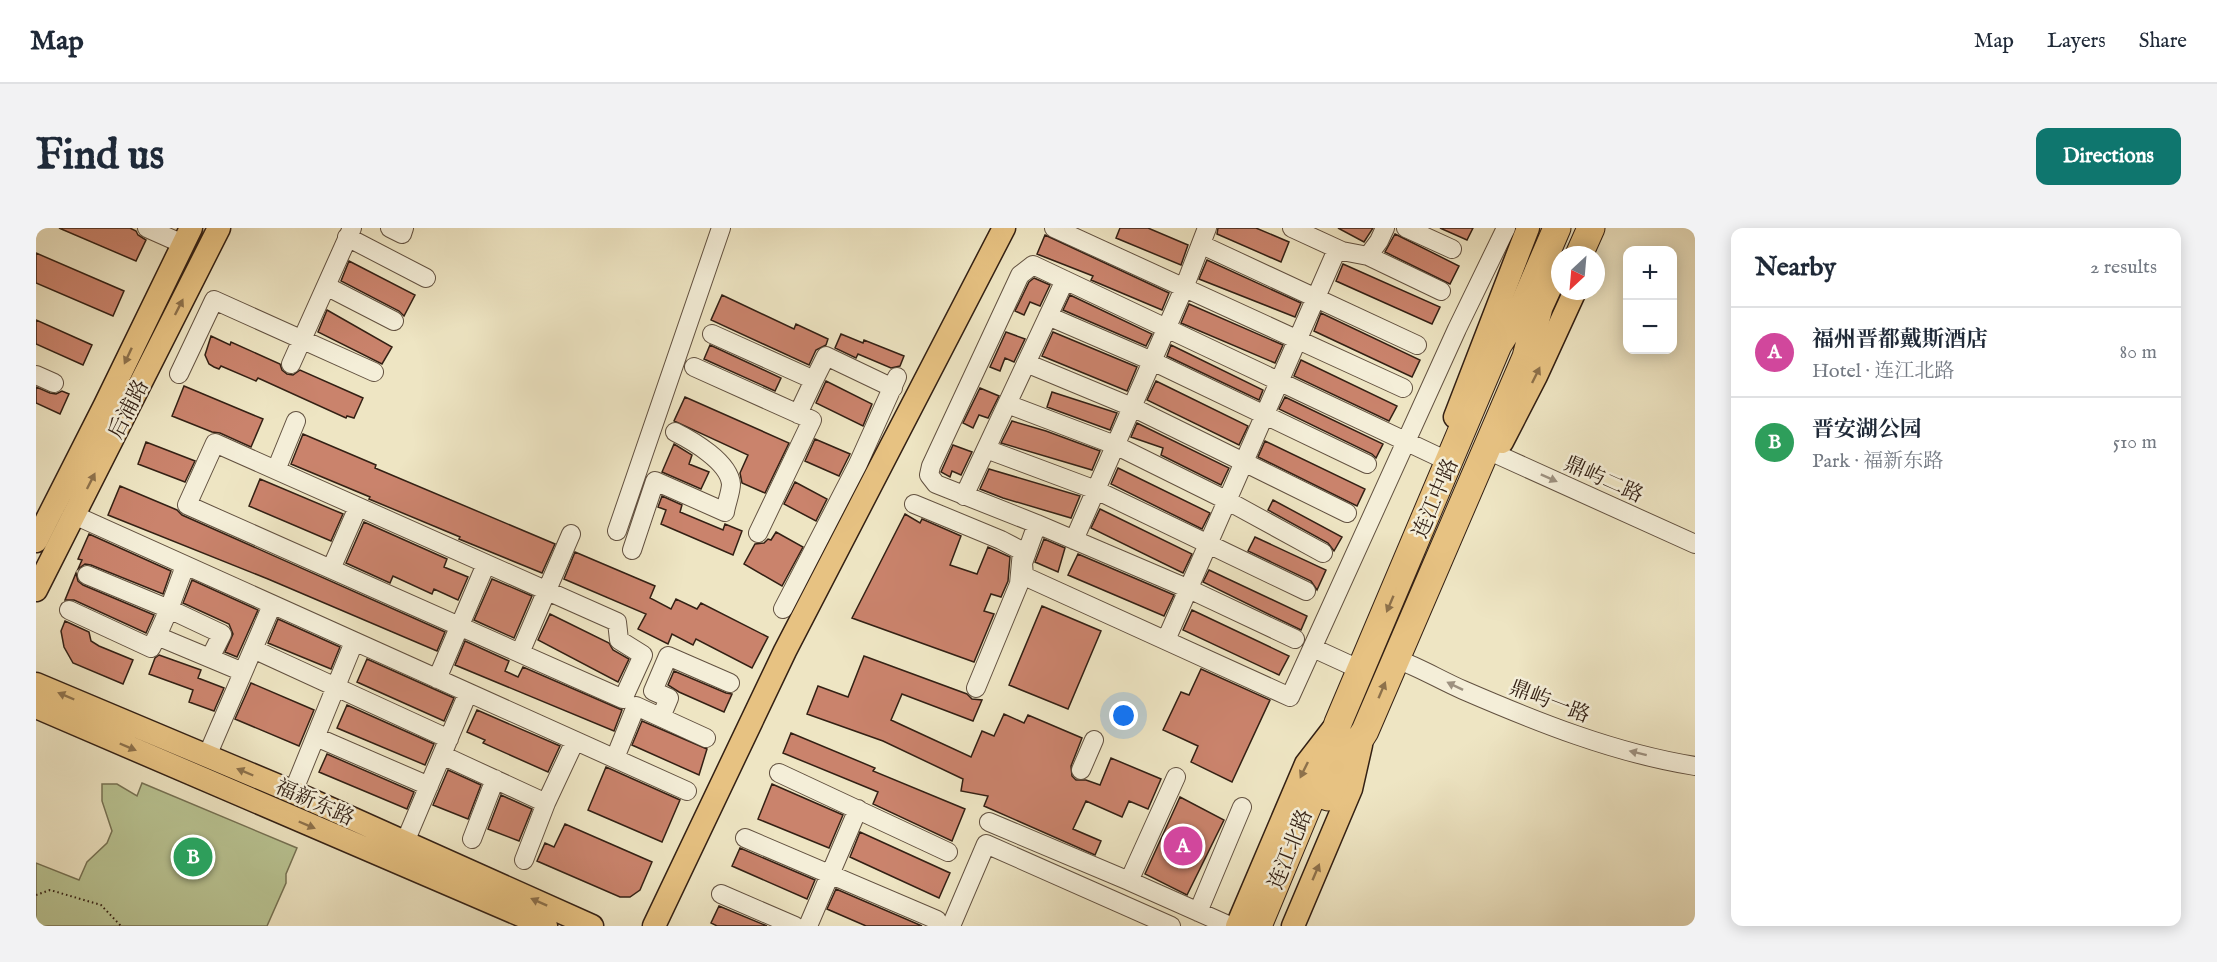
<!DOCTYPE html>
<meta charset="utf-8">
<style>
body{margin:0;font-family:"IM FELL English","Noto Serif SC",serif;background:#f2f2f3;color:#1f2937}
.controls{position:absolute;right:18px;top:18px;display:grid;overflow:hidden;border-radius:12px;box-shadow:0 3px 15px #0003}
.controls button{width:54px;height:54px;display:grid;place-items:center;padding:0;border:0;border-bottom:2px solid #e0e1e3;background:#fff;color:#1f2937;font:30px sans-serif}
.compass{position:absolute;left:1515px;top:18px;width:54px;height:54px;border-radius:50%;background:#fff;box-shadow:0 3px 15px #0003;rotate:206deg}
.you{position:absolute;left:1088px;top:488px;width:21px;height:21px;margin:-15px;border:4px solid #fff;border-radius:50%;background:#1a73e8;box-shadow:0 0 0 9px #1a73e833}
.badge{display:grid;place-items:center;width:39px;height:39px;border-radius:50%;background:#0f766e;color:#fff;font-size:20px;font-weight:700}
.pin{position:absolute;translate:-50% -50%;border:3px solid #fff;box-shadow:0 2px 6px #0006}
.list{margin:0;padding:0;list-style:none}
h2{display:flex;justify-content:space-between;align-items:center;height:78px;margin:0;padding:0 24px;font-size:26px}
h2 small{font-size:20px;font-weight:400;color:#747a83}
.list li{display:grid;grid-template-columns:39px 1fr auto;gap:18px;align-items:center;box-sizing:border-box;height:90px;padding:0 24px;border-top:2px solid #e0e1e3}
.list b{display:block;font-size:22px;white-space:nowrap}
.list p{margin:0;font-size:20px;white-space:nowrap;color:#747a83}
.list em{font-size:20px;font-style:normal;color:#747a83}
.map{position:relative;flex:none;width:1659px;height:698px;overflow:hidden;border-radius:12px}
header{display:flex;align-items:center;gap:36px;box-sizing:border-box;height:84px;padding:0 30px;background:#fff;border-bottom:2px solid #e0e1e3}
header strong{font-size:28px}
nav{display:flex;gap:33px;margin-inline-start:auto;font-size:21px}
.intro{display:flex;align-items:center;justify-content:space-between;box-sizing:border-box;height:144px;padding:0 36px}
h1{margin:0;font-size:42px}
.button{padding:15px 27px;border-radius:12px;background:#0f766e;color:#fff;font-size:21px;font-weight:700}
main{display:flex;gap:36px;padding:0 36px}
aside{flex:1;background:#fff;border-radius:12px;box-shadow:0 3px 15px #0003}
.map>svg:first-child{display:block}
.green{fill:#b9c493;stroke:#767254;stroke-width:1.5}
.building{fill:#ca836c;stroke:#332014;stroke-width:1.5}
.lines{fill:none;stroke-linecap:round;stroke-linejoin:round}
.minor-casing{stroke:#625140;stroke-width:20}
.major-casing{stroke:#332014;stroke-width:25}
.highway-casing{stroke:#332014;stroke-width:29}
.path{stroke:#332014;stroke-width:2;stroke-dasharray:1.5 3;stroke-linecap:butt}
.minor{stroke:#f4eed8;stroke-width:18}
.major{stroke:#e7c282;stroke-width:22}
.highway{stroke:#e7c282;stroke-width:27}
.oneway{fill:#8d714b}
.oneway2{fill:#9d9180}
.labels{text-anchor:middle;stroke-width:5;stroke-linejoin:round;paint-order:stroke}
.street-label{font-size:21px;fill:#332014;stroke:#f4eed8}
</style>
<header>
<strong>Map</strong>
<nav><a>Map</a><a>Layers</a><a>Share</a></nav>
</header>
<div class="intro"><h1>Find us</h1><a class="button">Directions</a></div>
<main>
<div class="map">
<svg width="1659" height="698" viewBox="0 0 1659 698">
<rect width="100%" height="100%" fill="#eee5c3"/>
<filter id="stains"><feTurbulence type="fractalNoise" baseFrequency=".00333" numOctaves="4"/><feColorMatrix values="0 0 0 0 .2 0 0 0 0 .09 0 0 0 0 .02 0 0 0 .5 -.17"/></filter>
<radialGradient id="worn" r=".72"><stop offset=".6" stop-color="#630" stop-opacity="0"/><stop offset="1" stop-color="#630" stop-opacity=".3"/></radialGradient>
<path class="green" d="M106 555 261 620 250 646V655L231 698H0V635L43 652 51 634 71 615 76 603 66 573V556H81L101 568Z"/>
<path class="building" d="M23 0H94L100 3 102 7 110 12 100 33Z
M1084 0H1112L1152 17 1145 37 1080 10Z
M1182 0H1220L1253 14 1245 34 1181 6Z
M1302 0H1337L1328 14Z
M1404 0H1437L1431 12Z
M1359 6 1423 38 1414 56 1349 24Z
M1009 7 1133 65 1126 82 1055 52 1057 48 1001 26Z
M0 25 88 63 77 88 0 55Z
M1171 32 1265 75 1259 89 1163 51Z
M313 33 379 67 368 88 363 83 305 53Z
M1307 36 1404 79 1396 96 1300 53Z
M998 50 1014 57 1004 78 994 74 988 87 979 83 993 54Z
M686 67 758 101 760 96 792 111 790 117 780 122 773 137 675 92Z
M1034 67 1116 106 1110 118 1027 82Z
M1153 76 1247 117 1239 135 1145 95Z
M291 82 356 119 346 136 282 104Z
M1285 85 1384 132 1376 149 1278 103Z
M0 92 56 117 47 137 0 116Z
M970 104 989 111 978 134 969 130 964 143 954 139Z
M1017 104 1101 139 1091 163 1006 128Z
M805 106 827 115 828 112 868 128 864 138 855 140 822 126 820 130 799 120Z
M175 108 194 117 195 114 244 136 246 142 251 146 257 147 264 142 327 170 318 190 311 188 310 190 222 150 220 153 185 138 183 141 178 139 173 136 169 127Z
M674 117 745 150 739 163 668 131Z
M1135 117 1227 162 1223 172 1131 128Z
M1265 132 1361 178 1353 193 1258 148Z
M790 153 836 176 827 198 780 175Z
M1120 153 1212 198 1203 217 1111 172Z
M148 158 227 191 215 219 184 205 176 204 136 188Z
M0 159 14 165 20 166 26 163 33 166 24 186 0 175Z
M944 160 963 168 952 190 943 187 937 200 927 195Z
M1016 164 1081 185 1074 202 1011 179Z
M649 169 753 215 729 265 706 255 704 245 712 227 638 193Z
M1249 169 1347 216 1340 230 1336 226 1243 181Z
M976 193 1010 203 1064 223 1056 242 965 215Z
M1101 195 1193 240 1185 257 1125 227 1127 220 1095 209Z
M267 206 340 237 339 240 519 316 506 345 423 311 424 309 333 271 334 269 255 236Z
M779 211 814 226 803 248 769 233Z
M1229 213 1329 261 1321 278 1222 229Z
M110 214 159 233 149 254 102 236Z
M638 216 656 227 653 236 673 244 665 261 626 244Z
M917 217 936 224 925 247 916 243 914 249 905 244Z
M1082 240 1174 285 1166 301 1075 256Z
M953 241 1044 268 1035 290 967 270 944 261Z
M224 251 307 286 295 313 213 278Z
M759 254 791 271 780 293 748 276Z
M84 258 141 282 146 287 409 404 401 423 232 351 72 287Z
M626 268 646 277 644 284 687 302 689 296 706 303 697 327 625 296 630 282 622 279Z
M1237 272 1306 309 1298 323 1292 315 1232 282Z
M1064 281 1156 326 1147 345 1055 300Z
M869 286 884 295 886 291 925 308 914 337 941 346 952 319 974 329 972 353 965 369 955 366 948 383 958 386 938 434 816 390Z
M328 294 411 331 408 339 432 349 422 372 398 361 396 366 357 348 354 355 310 335Z
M740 304 767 319 746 358 708 336 719 316 728 315 732 311 735 312Z
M53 306 135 343 127 366 55 337 49 336 42 341 46 332 42 331Z
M1219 309 1290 342 1281 362 1275 353 1212 323Z
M1008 311 1029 320 1022 344 999 334Z
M539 324 619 358 614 370 635 381 640 371 661 381 665 375 732 409 716 440 660 411 657 417 636 406 632 416 602 401 610 386 528 351Z
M1042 326 1138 367 1128 388 1032 347Z
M1173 342 1271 388 1265 402 1167 354Z
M40 345 42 353 47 357 118 387 110 405 38 372H29Z
M456 351 496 368 478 410 438 392Z
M156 352 222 382 201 429 189 424 197 406 193 396 147 375Z
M1006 378 1065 403 1032 481 973 457Z
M1156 382 1253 428 1243 447 1147 402Z
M514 386 573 415 577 422 593 431 582 454 502 412Z
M242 391 304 419 295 441 232 415Z
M29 393 53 404 55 413 63 418 97 432 87 456 37 435 28 419 25 403Z
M429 413 473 433 469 443 482 449 487 439 586 482 578 503 419 437Z
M123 427 165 442 162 450 188 460 178 483 153 474 157 462 113 446 119 430Z
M828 428 931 466 936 471 946 472 937 493 866 466 855 492 935 529 946 503 958 508 968 486 988 495 992 487 1046 510 1035 538 1036 548 1040 552H1050L1064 557 1075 530 1125 551 1112 581 1093 573 1086 589 1050 573 1037 601 1065 613 1059 627 948 578 952 568 925 563 927 551 847 513 771 486 782 458 812 469Z
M331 431 418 470 408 493 321 454Z
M1165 441 1234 472 1196 554 1155 534 1162 518 1127 502 1145 464 1153 467Z
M638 443 690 465 696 466 688 484 643 464 632 457Z
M215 455 278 482 263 518 199 491Z
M311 477 398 516 389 537 301 500Z
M441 482 524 518 512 544 447 515 449 512 431 504Z
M606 493 671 521 663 547 596 517Z
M755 505 839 540 837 543 929 581 916 613 837 576 842 564 747 525Z
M291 526 378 564 371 581 283 544Z
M570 539 644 572 626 614 552 582Z
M412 542 445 557 432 591 397 577Z
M736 556 807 587 793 620 722 591Z
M465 567 496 581 483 613 452 601Z
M1144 569 1188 592 1151 667 1109 646Z
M529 596 616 634 604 662 594 669H584L501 633 509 615 518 619Z
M824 604 914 645 903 670 814 629Z
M704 620 779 652 771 671 696 638Z
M800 661 886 698H830L791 681Z
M683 678 731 698H681L675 695Z"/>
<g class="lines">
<g class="minor-casing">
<path id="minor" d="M111 0 147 16
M354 0 366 6 368 0
M1018 0 1367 160
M1256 0 1306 23
M1370 0 1416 21
M311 9 390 50
M1166 17 1381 117
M1332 28 1405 63
M290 58 358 93
M1012 88 1116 133 1331 236
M676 106 778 152 790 128 857 160
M990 135 1096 179 1311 285
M255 136 316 0
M658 139 776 192 722 305
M143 146 178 72 338 144
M0 147 18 155
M971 176 1079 217 1192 273 1287 325
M762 186 778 152
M179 215 581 394 583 412 607 427 587 471 151 277Z
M950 221 1060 262 1270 363
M1460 226 1659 316
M240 242 260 193
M928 268 1029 52
M878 276 965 312 986 323 983 356 940 460
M38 287 651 563
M1001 296 987 335 988 348 1254 469 1421 101 1470 0
M581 303 685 0
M1038 312 1148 60 1171 0
M596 322 619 253 689 284C690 276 695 264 695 256 693 234 657 213 639 204
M295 341 322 279
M51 347 133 381 149 338
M747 381 822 236 861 149
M33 382 115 420 121 408
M1259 411 1153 361 1001 296 900 256 893 247 895 238 984 47 997 37 1405 230
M1130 412 1299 26 1306 23 1332 28 1343 13 1349 0
M1277 420 1325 442
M217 421 413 511
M484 425 535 306
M174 430 186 406 133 381 121 408 207 444
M1360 431C1383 439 1404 452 1427 462 1501 494 1578 525 1659 538
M401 451 450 336
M625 489 633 470 617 463 632 428 694 455
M280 509 393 558
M406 527 510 575
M171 528 236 377
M579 530 600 478 670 510
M1045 542 1058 512
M743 545 912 624
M257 564 318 414
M953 594 1093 653 1140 549
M709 610 901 692
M436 611 459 551
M369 614 432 465
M488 632 510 575 539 513
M1093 653 1194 698
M685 666 759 698
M1162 684 1206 579
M772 698 822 581
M915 698 950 616 1135 698"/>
</g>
<g class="major-casing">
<path id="major" d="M1419 189 1492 0
M1466 214 1500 148 1539 63
M0 313 69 177 155 0
M0 362 183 0
M0 456 257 564 556 698
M0 479 510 698
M618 698 749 423 968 0
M1201 698 1270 536 1297 501
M1257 698 1315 561 1325 517"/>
</g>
<g class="highway-casing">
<path id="highway" d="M1543 27 1555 0
M1292 569 1299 551 1329 503 1490 129 1503 79 1513 57
M1222 698 1286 544 1302 495 1462 117 1489 74 1521 0"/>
</g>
<path class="path" d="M0 667 14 662 65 677 85 698"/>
<use href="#minor" class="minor"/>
<use href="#major" class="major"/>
<use href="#highway" class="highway"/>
</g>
<defs><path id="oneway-solid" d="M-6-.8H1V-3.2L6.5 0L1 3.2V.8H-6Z" transform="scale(1.5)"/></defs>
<g class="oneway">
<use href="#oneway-solid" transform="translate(143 79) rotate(-63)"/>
<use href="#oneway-solid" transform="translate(92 128) rotate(115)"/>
<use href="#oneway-solid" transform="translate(1500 147) rotate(-64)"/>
<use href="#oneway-solid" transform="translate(55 253) rotate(-63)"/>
<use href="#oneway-solid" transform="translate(1354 376) rotate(113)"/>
<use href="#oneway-solid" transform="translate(1346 462) rotate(-67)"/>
<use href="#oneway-solid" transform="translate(30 468) rotate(-157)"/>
<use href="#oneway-solid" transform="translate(92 519) rotate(23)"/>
<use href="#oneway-solid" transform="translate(1268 542) rotate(116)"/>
<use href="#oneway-solid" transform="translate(209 544) rotate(-157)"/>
<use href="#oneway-solid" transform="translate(271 597) rotate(23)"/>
<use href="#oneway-solid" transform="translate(1280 644) rotate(-67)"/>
<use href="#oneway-solid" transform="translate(503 674) rotate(-156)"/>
</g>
<g class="oneway2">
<use href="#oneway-solid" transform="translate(1513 250) rotate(24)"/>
<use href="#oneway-solid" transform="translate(1419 458) rotate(-154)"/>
<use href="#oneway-solid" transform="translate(1602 525) rotate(-166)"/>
</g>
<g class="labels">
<g class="street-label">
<text transform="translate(92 181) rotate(-63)" y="7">后浦路</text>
<text transform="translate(1568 251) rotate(24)" y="7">鼎屿二路</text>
<text transform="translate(1399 270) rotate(-67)" y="7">连江中路</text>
<text transform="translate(1514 473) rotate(21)" y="7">鼎屿一路</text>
<text transform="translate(279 574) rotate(24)" y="7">福新东路</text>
<text transform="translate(1254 621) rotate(-68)" y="7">连江北路</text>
</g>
</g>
<rect width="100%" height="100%" filter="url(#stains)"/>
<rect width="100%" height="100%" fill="url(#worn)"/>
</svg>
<div class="controls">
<button>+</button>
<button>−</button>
</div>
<svg class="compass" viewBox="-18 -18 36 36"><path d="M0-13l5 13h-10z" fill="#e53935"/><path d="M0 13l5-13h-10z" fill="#747a83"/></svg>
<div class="you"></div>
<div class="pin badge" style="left:1147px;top:618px;background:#d1479c">A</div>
<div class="pin badge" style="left:157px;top:629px;background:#2e9e5b">B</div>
</div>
<aside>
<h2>Nearby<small>2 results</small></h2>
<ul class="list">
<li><span class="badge" style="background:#d1479c">A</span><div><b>福州晋都戴斯酒店</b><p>Hotel · 连江北路</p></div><em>80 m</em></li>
<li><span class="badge" style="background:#2e9e5b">B</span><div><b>晋安湖公园</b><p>Park · 福新东路</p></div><em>510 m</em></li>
</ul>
</aside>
</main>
